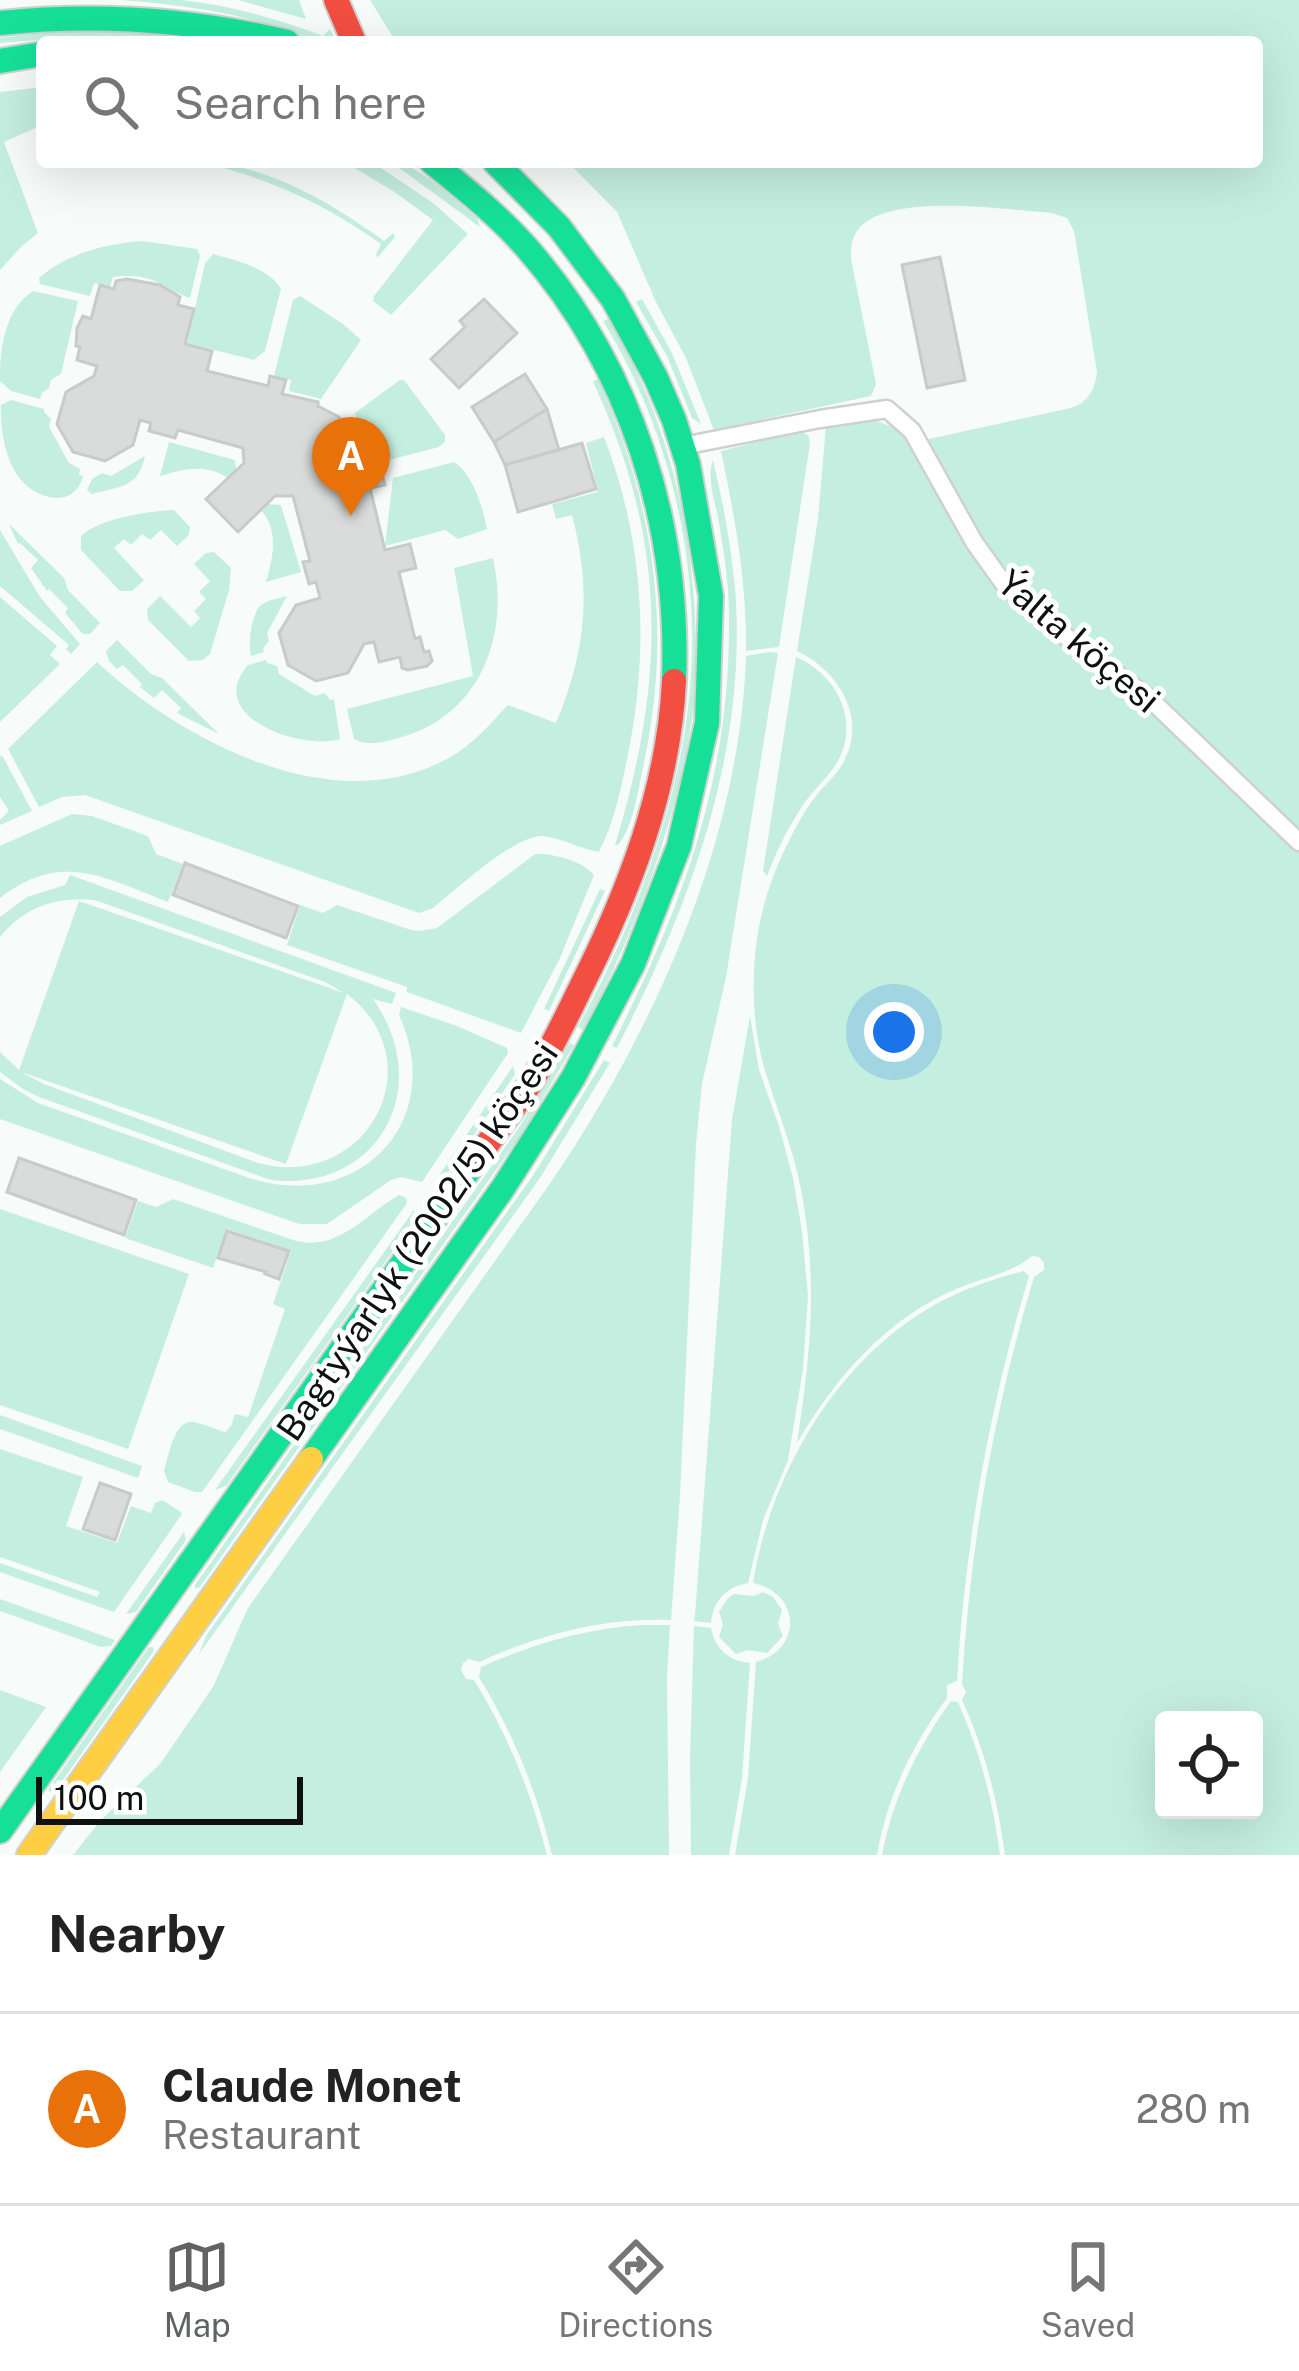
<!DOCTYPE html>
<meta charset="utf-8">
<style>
body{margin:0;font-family:"Public Sans",sans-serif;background:#f6f6f6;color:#222}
.controls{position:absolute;right:36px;bottom:36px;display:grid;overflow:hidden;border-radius:12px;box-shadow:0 12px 48px #0002}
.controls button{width:108px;height:108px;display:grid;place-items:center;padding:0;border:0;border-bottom:3px solid #e0e0e0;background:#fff;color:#222;font:60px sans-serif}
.scale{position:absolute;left:36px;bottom:30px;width:267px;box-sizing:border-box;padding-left:12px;border:6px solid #0e1110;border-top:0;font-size:33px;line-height:42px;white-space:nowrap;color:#0e1110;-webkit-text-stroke:9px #fff;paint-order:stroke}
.you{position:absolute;left:894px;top:1032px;width:42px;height:42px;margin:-30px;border:9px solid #fff;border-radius:50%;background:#1a73e8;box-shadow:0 0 0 18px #1a73e833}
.badge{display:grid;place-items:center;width:78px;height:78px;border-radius:50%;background:#606362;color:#fff;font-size:39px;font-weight:700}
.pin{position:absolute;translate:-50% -99px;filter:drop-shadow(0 3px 6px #0008)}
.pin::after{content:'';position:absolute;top:63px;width:42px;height:36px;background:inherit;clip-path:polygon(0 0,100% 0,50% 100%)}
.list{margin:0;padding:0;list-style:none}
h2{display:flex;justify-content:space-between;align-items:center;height:156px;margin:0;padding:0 48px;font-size:51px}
h2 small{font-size:39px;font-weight:400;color:#767676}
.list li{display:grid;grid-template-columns:78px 1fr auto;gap:36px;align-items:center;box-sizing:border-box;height:192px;padding:0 48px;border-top:3px solid #e0e0e0}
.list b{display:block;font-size:45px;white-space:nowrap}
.list p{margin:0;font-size:39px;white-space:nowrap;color:#767676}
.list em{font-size:39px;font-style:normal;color:#767676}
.icon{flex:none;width:66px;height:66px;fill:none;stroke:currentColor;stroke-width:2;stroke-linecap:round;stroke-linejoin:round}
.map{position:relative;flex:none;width:1299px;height:1855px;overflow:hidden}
.search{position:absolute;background:#fff;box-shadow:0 12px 48px #0002;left:36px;right:36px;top:36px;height:132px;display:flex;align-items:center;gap:30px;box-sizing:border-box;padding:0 42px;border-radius:12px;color:#767676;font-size:45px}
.sheet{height:348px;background:#fff}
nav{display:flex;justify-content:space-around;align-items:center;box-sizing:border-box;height:168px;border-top:3px solid #e0e0e0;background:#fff;font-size:33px;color:#767676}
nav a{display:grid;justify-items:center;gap:6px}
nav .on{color:#606362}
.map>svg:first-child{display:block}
.green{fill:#c4eee0;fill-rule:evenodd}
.building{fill:#d9dcda;stroke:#c7cbc9;stroke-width:3}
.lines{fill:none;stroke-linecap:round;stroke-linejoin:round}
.street-casing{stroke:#ced1d0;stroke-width:21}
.fast-casing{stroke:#ced1d0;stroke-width:28}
.slow-casing{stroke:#ced1d0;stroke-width:28}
.jam-casing{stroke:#ced1d0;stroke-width:28}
.street{stroke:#fefefe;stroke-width:16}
.fast{stroke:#16e098;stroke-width:24}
.slow{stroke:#ffcf43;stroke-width:24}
.jam{stroke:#f24e42;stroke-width:24}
.labels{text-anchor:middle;stroke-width:10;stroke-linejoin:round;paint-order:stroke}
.street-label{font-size:36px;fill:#0e1110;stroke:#fff}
</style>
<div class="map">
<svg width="1299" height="1855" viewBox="0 0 1299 1855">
<rect width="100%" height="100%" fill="#f7fbf9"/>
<path class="green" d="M123 0C142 0 162 0 181 0 229 5 278 19 323 36L330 29 337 42C308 42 274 25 245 18 205 8 164 4 123 0Z
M238 0H299L306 19Z
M370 0H1299V835L1016 589 978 539 924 440 1071 408C1088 402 1095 390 1097 372L1074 231 1067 218 1052 213C1006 210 886 191 857 231 851 240 851 248 851 259L876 384 871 396 714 430 686 358 656 302 617 212 568 162H1257V42H396Z
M91 31 154 34 206 42 91 36 0 43V38L40 33Z
M42 87V125L4 142 38 233 21 247 0 270V92Z
M197 162C263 162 332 203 384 241L393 233 395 237 377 258 376 254 381 244C326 204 263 175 197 162Z
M345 162H372L433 203 468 234 391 315 373 301 374 296 433 220 396 193Z
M391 162C417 162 457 202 477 218L480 227Z
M143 241 197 249 200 256 190 298C157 286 155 272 113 277L110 287 94 283 90 296 40 284 39 278C68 253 105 244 143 241Z
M213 254C235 260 269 268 281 289L265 351 254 360 187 343 205 264Z
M33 291 78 301 61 374 51 380 49 388 42 393 40 399 11 391 0 381C0 349 4 310 33 291Z
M300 296 343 324 361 340 321 399 289 391 291 380 274 376 293 300Z
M642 299 672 353 701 424 692 418 667 356 636 302Z
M608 319C663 408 689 509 695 613 696 646 698 680 693 713 677 823 635 933 583 1030L578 1027C630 932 675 817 688 708 704 577 673 434 603 321Z
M598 379C655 505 673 632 643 767 638 791 633 828 618 845H615C666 678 668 542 593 382Z
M400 380H404L445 435V442L439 447 370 465 355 413Z
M11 400 44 409V412L51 419 49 427 69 463 80 469 79 475 83 476C75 508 39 501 21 480 5 461 0 428 1 405Z
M870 418 890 426 907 438 972 554 1001 593 1047 633 1149 708 1299 851V1855H1005C997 1798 986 1753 962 1700L966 1692 962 1684C970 1545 994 1410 1034 1277L1044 1270V1263L1039 1257 1032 1256C1012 1273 982 1278 956 1289 886 1319 835 1378 797 1443 811 1351 818 1282 801 1189 793 1147 776 1108 764 1067 752 1024 751 976 758 932 764 899 775 867 791 837 799 821 808 805 820 791 828 782 837 774 843 763 868 718 839 671 797 651L818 519 826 426ZM1164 1720H1254V1810H1164Z
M799 431 808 435 810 443 779 647 746 651C747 583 735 518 721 451Z
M604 437C645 543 650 654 626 764 620 793 613 825 599 852 581 849 563 839 544 836 516 833 456 890 433 908L419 913 85 795 62 797 39 807 8 749 97 662C181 740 332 821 447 759 473 745 489 725 508 705L556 723C586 651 592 591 572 515L556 519 552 504 598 492 586 443Z
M169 442 235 460 236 470 228 478C205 463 184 469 160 476Z
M145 456C138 488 121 486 92 494L87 490 92 479 102 473 111 476Z
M713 460C723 502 731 545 735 588 748 751 690 906 617 1048L612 1046C684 903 731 777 729 615 729 584 724 554 719 523 716 503 706 480 713 460Z
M454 462C473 474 483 508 487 529L458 539 445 530 385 546 393 478Z
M268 504 281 505 301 572 266 582C273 557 279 533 262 511Z
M174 510 190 527 189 535 177 546 161 530 150 540 142 534 131 545 124 539 114 548 144 580 132 591H120L81 550V536C100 518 149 511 174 510Z
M9 524 64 578 68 590 100 623 90 634H83L65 613 68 608 49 589 47 591 31 568 38 560 20 543 18 544Z
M0 530 40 597 80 644 71 654 66 649 69 645 0 586Z
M214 552 231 568 229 590 210 654 203 660 189 661 148 620 147 609 160 596 191 627 200 618 194 611 206 599 199 592 210 581 194 564 206 553Z
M493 558C510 635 481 716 399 738 383 742 369 747 354 739L347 709 473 676 454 568Z
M287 596 267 633 269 641 263 648 264 652 251 656C248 643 251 619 259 607 265 600 278 599 287 596Z
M0 597 57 646 50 655 60 664 0 722Z
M117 640 151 674 162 678 219 734 177 713 181 708 162 690 154 698 140 687 142 684 123 665 117 669 109 661 106 651Z
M769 652 778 653 726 977 702 1084 696 1144 680 1496 671 1620C604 1617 539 1635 479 1662L469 1659 463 1663 461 1670 466 1679 474 1680C508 1735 531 1792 547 1855H73L101 1820 160 1764 213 1687 248 1608 549 1185C653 1033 740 842 746 656Z
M796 657C834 673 859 716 840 757 831 776 812 790 801 808 787 830 776 852 767 876L763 871Z
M266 660 267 663 277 666 279 674 315 696 325 693 330 700 334 699 340 739C305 751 202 718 248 665Z
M2 755 32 811 0 825V820L9 811 0 797V757Z
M72 814 92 816 148 836 156 854 183 864 168 902C105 878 62 850 0 898V846Z
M535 854C553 853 583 861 594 875L560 958 521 1033 407 992V987L287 945 300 905 323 913 337 905 411 930 420 931 437 928Z
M70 875 396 993 392 1004 373 999C435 1086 380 1192 271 1180L39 1097 23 1089 0 1072V1052L19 1070 79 901 344 993 325 982 95 900C57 896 24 907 0 937V917L27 897 65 885ZM347 994C436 1062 367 1192 258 1163L44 1084 21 1072 286 1164Z
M600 889 605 891 549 1011 544 1009Z
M401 1007 457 1026 507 1048 508 1053 422 1182 401 1177 391 1180 327 1224H299L0 1119V1079L38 1103 252 1179C361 1212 447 1120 399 1015Z
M750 1016 759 1070 779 1126 793 1178 802 1231 808 1296 803 1369 788 1460 763 1520 748 1583C726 1587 713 1601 711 1623L694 1621 695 1615 732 1120Z
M570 1043 574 1045 523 1132 199 1588H195V1585L518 1129Z
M604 1060 610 1063 540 1178 199 1654 206 1636 534 1174Z
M513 1066 515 1074 445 1178 436 1180Z
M399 1195 406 1198 407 1203 202 1492H195L168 1482 164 1471C169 1455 174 1419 194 1422 204 1424 215 1429 225 1432L231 1426 235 1414 248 1417 285 1309 273 1304 291 1251 227 1229 213 1268 125 1238 138 1201 156 1207 173 1199 293 1240C338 1253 364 1215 399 1195Z
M0 1209 189 1274 128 1449 0 1405Z
M414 1210 415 1220 226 1486 215 1490Z
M1024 1271 1029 1276C989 1408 965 1543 957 1681L947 1685V1698C912 1745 887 1797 877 1855H735L748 1778 756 1662C803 1649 801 1593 753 1583 770 1478 830 1371 921 1313 952 1293 988 1280 1024 1271Z
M0 1415 142 1466 138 1478 0 1429Z
M0 1449 83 1477 66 1526 117 1543 131 1506 151 1513 155 1503 162 1500 181 1512 182 1514 114 1612 0 1572V1563L97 1597 100 1592 0 1557Z
M184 1532 186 1540 136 1612 126 1614Z
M763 1592 773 1597 782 1610 778 1624 783 1636 767 1653 748 1650 736 1654 719 1637 723 1624 719 1612 728 1598 734 1594 754 1596Z
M0 1599 115 1640 111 1646 101 1647 0 1611Z
M641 1625H670L667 1677 669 1855H552C537 1791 513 1733 479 1677L481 1667C532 1644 585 1629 641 1625Z
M694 1626 711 1628C715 1649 729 1661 750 1663L742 1778 729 1855H691L690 1758Z
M149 1647H153L154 1651 53 1794 48 1790Z
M0 1690 46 1707 0 1772Z
M951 1701 958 1702C980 1752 993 1801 1000 1855H882C893 1798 917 1748 951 1701Z"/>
<path class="building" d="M940 257 965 380 927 388 902 265Z
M127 279 160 285 180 297 178 305 194 309 185 344 212 351 207 371 268 386 270 376 286 380 282 394 318 402V406L339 417 349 436 356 434 366 474 381 470 385 485 370 488 385 550 410 544 416 568 399 572 415 639 420 637 424 652 429 651 432 661 427 666 408 670 402 668 400 657 379 662 374 642 364 644 348 673 316 681 288 665 279 633 296 605 320 598 316 582 309 584 303 562 310 561 293 496H275L238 532 206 499 244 463 243 448 178 430 175 438 149 431 151 423 140 420 133 445 105 461 73 452 57 424 66 392 94 376 97 366 77 360 80 347 76 346 77 328 83 316 91 319 100 285 114 289 116 281Z
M484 299 517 333 459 388 431 359 465 327 460 321Z
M525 374 547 409 494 442 472 407Z
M547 409 559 450 505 465 494 442Z
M582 443 596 489 518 512 505 465Z
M185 863 298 906 286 938 173 895Z
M19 1158 136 1200 124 1235 7 1192Z
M227 1231 289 1251 279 1279 265 1274 266 1272 218 1258Z
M100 1483 131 1494 115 1540 83 1529Z"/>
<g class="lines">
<g class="street-casing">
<path id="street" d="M683 446 820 419 887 409 912 431 974 542 1004 584 1049 624 1149 698 1299 842"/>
</g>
<g class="fast-casing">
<path id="fast" d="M0 23C98 13 191 19 287 42
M0 61 42 54
M432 162C465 189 499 216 527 248 631 367 680 524 674 681
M311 1459 503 1188 573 1078 633 964 679 846 707 723 711 596 688 464 674 420 656 378 613 299 559 227 495 162
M0 1831 481 1153"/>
</g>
<g class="slow-casing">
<path id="slow" d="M29 1855 311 1459"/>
</g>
<g class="jam-casing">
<path id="jam" d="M336 0 354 42
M481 1153C497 1130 514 1108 529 1085 549 1054 565 1020 581 987 629 892 669 788 674 681"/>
</g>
<use href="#street" class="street"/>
<use href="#fast" class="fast"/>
<use href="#slow" class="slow"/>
<use href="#jam" class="jam"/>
</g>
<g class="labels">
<g class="street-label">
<text transform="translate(1079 641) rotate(40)" y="13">Ýalta köçesi</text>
<text transform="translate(417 1241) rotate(-56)" y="13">Bagtyýarlyk (2002/5) köçesi</text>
</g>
</g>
</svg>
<div class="controls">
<button><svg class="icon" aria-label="locate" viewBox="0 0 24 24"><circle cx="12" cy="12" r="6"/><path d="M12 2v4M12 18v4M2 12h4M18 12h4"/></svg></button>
</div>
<div class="scale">100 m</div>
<div class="you"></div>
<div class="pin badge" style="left:351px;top:516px;background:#e8710a">A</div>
<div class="search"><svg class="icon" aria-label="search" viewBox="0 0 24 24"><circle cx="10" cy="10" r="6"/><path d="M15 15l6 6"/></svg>Search here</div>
</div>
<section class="sheet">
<h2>Nearby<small></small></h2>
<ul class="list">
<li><span class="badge" style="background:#e8710a">A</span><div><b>Claude Monet</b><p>Restaurant</p></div><em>280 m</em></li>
</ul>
</section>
<nav>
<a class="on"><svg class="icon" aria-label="map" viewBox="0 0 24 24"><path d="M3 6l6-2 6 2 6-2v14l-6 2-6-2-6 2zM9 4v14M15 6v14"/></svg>Map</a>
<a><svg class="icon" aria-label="directions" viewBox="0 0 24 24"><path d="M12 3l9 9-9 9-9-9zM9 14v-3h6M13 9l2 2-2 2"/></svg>Directions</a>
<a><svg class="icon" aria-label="saved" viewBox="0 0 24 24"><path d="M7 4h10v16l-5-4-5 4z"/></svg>Saved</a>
</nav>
